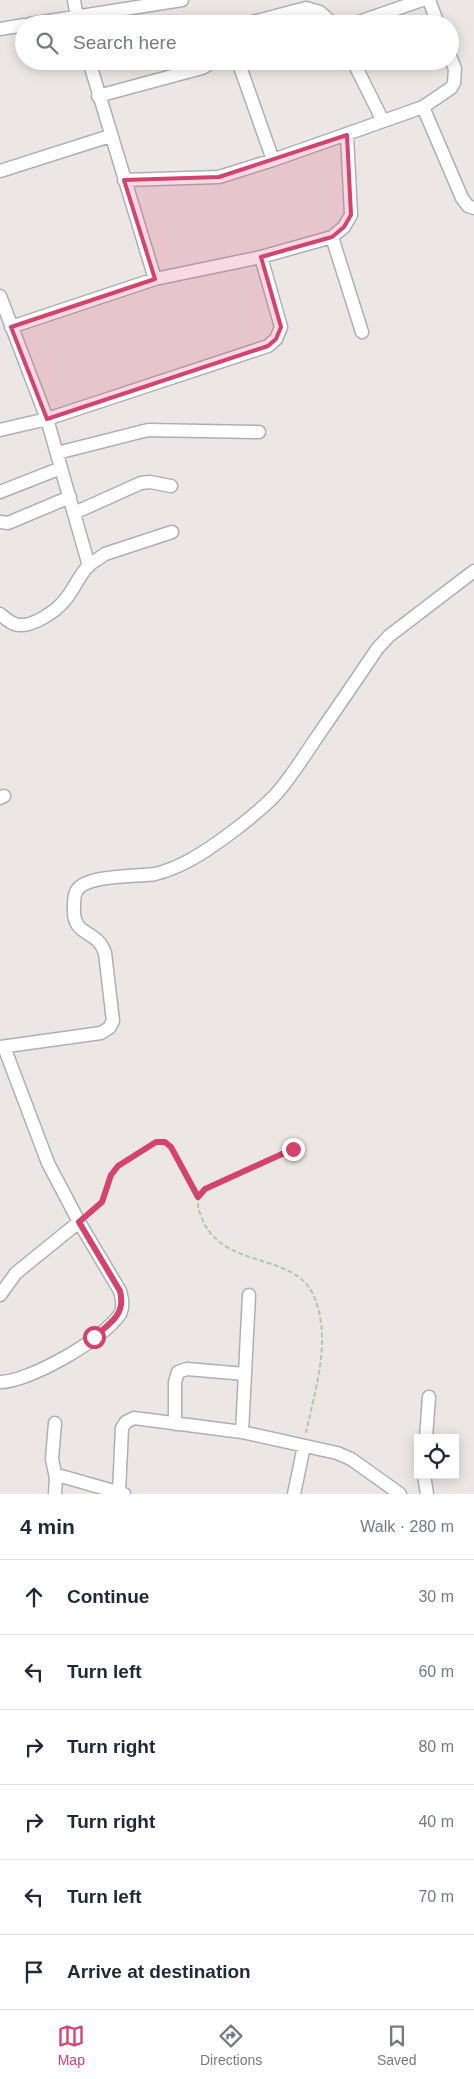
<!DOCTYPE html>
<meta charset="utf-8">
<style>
body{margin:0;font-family:Helvetica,sans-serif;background:#f6f6f7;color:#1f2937}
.controls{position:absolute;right:15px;bottom:15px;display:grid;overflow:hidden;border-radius:0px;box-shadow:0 2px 12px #0003}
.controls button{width:45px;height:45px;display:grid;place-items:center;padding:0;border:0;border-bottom:1px solid #e0e1e3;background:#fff;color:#1f2937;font:25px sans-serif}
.stop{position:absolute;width:15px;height:15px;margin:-11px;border:4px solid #d4426e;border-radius:50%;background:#fff}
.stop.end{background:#d4426e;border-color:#fff;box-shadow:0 1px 5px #0008}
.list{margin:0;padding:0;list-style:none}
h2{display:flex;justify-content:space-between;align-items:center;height:65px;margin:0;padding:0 20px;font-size:21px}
h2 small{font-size:16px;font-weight:400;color:#747a83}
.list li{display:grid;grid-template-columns:32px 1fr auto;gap:15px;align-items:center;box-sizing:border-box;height:75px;padding:0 20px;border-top:1px solid #e0e1e3}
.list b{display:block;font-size:19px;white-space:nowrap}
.list em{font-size:16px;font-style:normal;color:#747a83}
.icon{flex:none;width:28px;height:28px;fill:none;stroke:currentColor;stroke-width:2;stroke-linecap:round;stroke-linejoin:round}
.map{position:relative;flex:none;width:474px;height:1494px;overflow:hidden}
.search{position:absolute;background:#fff;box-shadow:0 2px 12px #0003;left:15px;right:15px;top:15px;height:55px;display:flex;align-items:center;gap:12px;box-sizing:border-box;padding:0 18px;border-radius:28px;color:#747a83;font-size:19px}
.sheet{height:515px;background:#fff}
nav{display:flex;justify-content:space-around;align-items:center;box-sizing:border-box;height:70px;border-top:1px solid #e0e1e3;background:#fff;font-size:14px;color:#747a83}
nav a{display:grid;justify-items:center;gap:2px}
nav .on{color:#d4426e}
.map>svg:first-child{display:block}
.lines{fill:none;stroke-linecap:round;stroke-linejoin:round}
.minor-casing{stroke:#adb0b2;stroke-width:15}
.path{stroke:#a9cda5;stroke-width:2;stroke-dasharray:5 2.5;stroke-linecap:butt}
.minor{stroke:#fff;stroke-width:12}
.route{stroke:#d4426e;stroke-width:6}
.marked{fill:#d4426e;fill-opacity:0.2;stroke:#d4426e;stroke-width:4;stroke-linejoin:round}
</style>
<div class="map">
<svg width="474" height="1494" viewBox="0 0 474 1494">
<rect width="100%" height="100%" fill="#ece7e4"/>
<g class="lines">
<g class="minor-casing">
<path id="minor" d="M74 0 78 24
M429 0 438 24
M30 24 182 0
M245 24 306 8 320 12 333 24
M353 24 422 0
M0 29 24 25
M89 61 155 279
M238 61 273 160
M353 61 383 121
M98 96 202 68 214 61
M423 107 462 198 468 206 474 208
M0 171 110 136
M124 180 219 177 273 160 423 107 451 88 454 83 455 69 450 56
M332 237 362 332
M0 296 47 419 89 566
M11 327 155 279 261 257 332 237 344 227 351 215 347 135
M0 430 47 419 268 346 276 339 281 327 261 257
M57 453 148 430 259 432
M0 492 61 468
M74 513 141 483 150 482 171 486
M0 522 8 523 70 497
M0 614C6 619 12 625 20 625 34 626 56 611 64 601 74 590 79 575 89 565 94 561 100 558 105 554L172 532
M0 798 4 796
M0 1047 101 1033 109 1028 113 1021 105 953C97 928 72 938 74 907 74 902 74 896 76 892 84 874 137 877 155 874 167 871 179 866 190 860 214 847 259 813 277 793 292 776 304 756 317 737 337 708 357 679 377 649L389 636 474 571
M0 1295 16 1273 79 1222
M0 1382C29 1382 104 1339 120 1314 124 1306 122 1299 120 1291L79 1222 48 1163 4 1047
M55 1423 52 1459 56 1478
M175 1424V1382L178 1372 187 1369 245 1374
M242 1432 249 1295
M426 1438 429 1397
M424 1475 427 1494
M119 1492 122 1428 126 1422 134 1418 242 1432 337 1453 351 1459 400 1494
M55 1494 56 1478 61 1476 124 1494
M294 1494 304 1446"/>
</g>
<path class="path" d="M293 1149 205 1189C197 1198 196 1204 201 1216 220 1270 292 1251 313 1294 333 1338 315 1389 306 1433
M89 1215C105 1201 102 1193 111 1175 117 1162 151 1141 165 1142L171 1147 198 1197"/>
<use href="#minor" class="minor"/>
</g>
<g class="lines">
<path class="route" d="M94 1337C110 1323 126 1315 120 1291L79 1222 102 1202 111 1175 118 1166 156 1142H165L171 1147 198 1197 205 1189 293 1149"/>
</g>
<path class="marked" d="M347 135 351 215 344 227 332 237 261 257 281 327 276 339 268 346 47 419 11 327 155 279 124 180 219 177Z"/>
</svg>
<div class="controls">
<button><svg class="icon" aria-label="locate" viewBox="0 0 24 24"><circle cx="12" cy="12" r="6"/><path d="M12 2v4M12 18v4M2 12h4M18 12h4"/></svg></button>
</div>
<div class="stop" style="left:94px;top:1337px"></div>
<div class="stop end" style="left:293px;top:1149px"></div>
<div class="search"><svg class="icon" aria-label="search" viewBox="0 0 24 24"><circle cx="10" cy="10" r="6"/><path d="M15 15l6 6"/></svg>Search here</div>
</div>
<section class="sheet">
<h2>4 min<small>Walk · 280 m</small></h2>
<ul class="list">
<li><svg class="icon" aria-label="ahead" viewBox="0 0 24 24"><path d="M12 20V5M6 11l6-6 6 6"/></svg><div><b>Continue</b></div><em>30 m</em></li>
<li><svg class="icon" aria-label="left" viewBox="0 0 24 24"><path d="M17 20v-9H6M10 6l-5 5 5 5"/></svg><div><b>Turn left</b></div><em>60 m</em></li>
<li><svg class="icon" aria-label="right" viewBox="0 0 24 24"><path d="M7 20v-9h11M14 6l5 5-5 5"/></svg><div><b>Turn right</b></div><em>80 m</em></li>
<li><svg class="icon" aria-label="right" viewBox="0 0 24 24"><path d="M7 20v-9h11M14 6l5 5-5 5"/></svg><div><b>Turn right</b></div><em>40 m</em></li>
<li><svg class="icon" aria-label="left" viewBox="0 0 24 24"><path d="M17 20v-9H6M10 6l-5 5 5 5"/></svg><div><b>Turn left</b></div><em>70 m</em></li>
<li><svg class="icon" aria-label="arrive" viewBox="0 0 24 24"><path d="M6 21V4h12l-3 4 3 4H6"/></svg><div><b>Arrive at destination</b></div></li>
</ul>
</section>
<nav>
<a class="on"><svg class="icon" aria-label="map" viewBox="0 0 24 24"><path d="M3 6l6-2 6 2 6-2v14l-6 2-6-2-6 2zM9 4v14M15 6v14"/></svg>Map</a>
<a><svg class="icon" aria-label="directions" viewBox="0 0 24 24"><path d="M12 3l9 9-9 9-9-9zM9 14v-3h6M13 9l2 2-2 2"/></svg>Directions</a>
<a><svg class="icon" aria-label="saved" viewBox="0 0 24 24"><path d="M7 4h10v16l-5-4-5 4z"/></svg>Saved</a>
</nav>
